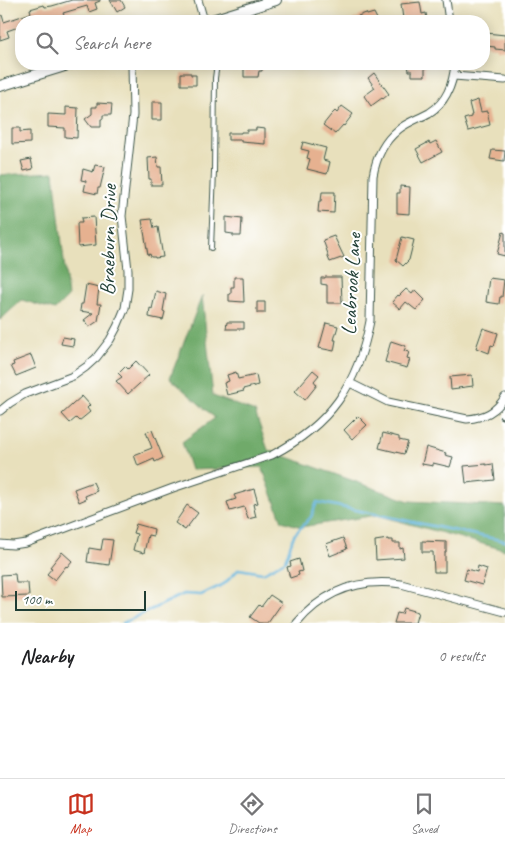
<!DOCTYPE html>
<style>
body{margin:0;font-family:Caveat,sans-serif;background:#f2f2f2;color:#202124}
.scale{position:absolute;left:15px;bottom:12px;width:131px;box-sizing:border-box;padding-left:5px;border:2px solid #1f3d34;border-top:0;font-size:14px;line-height:18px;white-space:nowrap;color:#1f3d34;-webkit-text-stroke:4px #fff;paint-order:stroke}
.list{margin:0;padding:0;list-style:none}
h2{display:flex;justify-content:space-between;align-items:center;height:65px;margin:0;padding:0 20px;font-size:21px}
h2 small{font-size:16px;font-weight:400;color:#757577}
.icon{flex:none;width:28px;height:28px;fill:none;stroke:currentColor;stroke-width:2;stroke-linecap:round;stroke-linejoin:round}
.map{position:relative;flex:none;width:505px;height:623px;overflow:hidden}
.search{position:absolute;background:#fff;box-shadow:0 2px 12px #0003;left:15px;right:15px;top:15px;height:55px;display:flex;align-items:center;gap:12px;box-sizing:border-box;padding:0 18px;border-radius:20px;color:#757577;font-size:19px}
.sheet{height:155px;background:#fff}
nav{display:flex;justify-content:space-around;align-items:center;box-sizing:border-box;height:70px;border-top:1px solid #e0e0e0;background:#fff;font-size:14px;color:#757577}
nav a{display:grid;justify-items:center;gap:2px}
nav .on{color:#c8321e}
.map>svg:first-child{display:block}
.forest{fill:#6faa6a;stroke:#47744f}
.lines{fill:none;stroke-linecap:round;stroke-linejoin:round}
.stream{stroke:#5fb2db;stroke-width:2.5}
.building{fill:#e6b190}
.lane-casing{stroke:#3d5548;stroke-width:6}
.street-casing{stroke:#3d5548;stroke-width:9}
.secondary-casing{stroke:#3d5548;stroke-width:12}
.path{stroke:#3d5548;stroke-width:2;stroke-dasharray:4 4;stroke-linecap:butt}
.lane{stroke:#fff;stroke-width:4}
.street{stroke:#fff;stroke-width:7}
.secondary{stroke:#fff;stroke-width:10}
.labels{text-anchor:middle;stroke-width:4;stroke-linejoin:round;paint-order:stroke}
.street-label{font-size:21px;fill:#1f3d34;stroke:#fff}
</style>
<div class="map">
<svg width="505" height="623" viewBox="0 0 505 623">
<rect width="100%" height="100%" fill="#fff"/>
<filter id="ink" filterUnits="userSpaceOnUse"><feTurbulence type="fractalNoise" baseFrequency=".02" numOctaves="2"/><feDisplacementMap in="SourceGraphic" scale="10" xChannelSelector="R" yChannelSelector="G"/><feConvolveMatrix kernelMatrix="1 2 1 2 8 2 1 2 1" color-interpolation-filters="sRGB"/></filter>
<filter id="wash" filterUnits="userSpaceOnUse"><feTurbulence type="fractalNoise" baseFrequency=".0096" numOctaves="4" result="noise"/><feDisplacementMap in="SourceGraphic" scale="20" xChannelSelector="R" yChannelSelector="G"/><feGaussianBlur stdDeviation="1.12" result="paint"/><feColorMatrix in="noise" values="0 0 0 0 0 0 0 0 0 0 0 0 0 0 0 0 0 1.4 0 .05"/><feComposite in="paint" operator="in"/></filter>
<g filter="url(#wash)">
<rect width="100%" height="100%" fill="#e8e0bc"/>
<path class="forest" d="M54 172 68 297 55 310 22 300 0 320V175Z
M202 296 213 396 255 412 268 450 409 501 505 506V550L377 515 301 527 282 521 262 467 191 470 182 442 215 418 170 378Z"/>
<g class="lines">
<path class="stream" d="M123 623 184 594 201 595 224 584 239 569 263 573 285 561 294 535 311 517 317 502 505 541"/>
</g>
<g id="blocks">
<path class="building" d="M72 0H100V1L95 3 97 9 89 12 87 6 63 13 64 15 43 21H21V26L7 31 9 37 0 40V15H2L4 22 31 13 30 9 44 5 45 7 52 6Z
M110 0H121L125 7 117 12Z
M420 2 422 14 426 13 427 21H412V18L403 19 401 4Z
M366 13 367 15 374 13 378 21H353L352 20 359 18 358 16Z
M486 33 505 35V50L495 49V47L485 46Z
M244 64H262V71H259L258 77H244Z
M408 64H425V76H412V71H409Z
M181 73H191V75H196V85H181Z
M374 73 389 94 383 99 382 98 371 106 364 96 375 88 368 78Z
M478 100 481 112 487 111 490 125 468 131 464 119 471 117V115H472L469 103Z
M152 102H162V120H152Z
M97 103 112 104 111 115H103V119H101V127H91L85 119 92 114V107H97Z
M342 106 353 114 344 126 343 125 335 134 323 125 331 115 335 111 337 113Z
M66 107 78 108 77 138 65 137V128L48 127V114L66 115Z
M12 128H20V132L30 131V143L12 144Z
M256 128 265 129V144L241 142V140H228V133H241V132H247V130H256Z
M436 141 442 152 423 162 416 149 429 142 430 144Z
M303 142 326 148 323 160 330 162 327 174 307 169 310 159 307 158 309 151 301 149Z
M492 150 505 151 504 161 490 159Z
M157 157 158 167H161L162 185H151V179H149L148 158Z
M31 159 33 169 24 171 21 161Z
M95 165 105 167 100 188H98L97 194 84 191 86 181 81 180 83 169 93 172Z
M400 186 410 187 409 214 397 213V193H400Z
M322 192H335L334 213 318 212 319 201H321Z
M94 217 96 245 78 247 77 223H82L81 218Z
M226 217 242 219 241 236H233V234L226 233Z
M152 219 154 228 158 227 163 257 155 258V257H151L150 254 148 255 142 220Z
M503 232 505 233V256L497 254Z
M334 236 344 257 330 262 327 255 328 254 323 240Z
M402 237 414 240 409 260 403 266 396 260Z
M234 277H243L244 302 229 301V294H231V287H234Z
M325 277H341L342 303H327V285L321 284V278H325Z
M489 278 504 280 502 297H500L499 304 486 302Z
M86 285 99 288 97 304H101L98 321 89 327 84 320 93 313 80 311 81 304H83Z
M406 289 412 294 415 290 425 300 416 310 406 302 400 309 392 302 398 295 399 296Z
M156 291 166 294 163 311 165 312 163 320 149 317 150 308 152 309Z
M257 302H265V313H257Z
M227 322H244V329H226Z
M326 323 338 326 334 340H336L334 351 319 348Z
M483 328 498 333 494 346 491 345 489 353 476 348Z
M63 337 74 339 73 346 61 344Z
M391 341 406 346 404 351 409 352 407 358 410 359 407 368 385 362Z
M31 355 36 368 16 376 11 366 14 365 13 362Z
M136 361 149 375 128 394 116 381 122 377 118 373 125 366 128 369Z
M313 370 319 375 314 381 317 385 305 400 295 391Z
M236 372 238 379 256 375 258 385 243 389 244 391 227 395 224 383 229 381 227 375Z
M472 375 473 386 458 388 459 389 451 390 450 377Z
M82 396 90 405 87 408 90 412 79 421 76 418 70 423 62 414Z
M358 416 367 425 352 439 344 430Z
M152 430 163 458 155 462 154 459 138 466 134 455 152 448 146 432Z
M383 433 399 437V440L408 442 404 454 379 448Z
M426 447 446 453 445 455 453 457 450 467 433 463V466L422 464Z
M486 464V465L493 464 495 480 466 483 464 466Z
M93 482 97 491 85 496 86 499 79 502 74 489Z
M254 489 258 503 253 504 256 517 248 519 244 507 230 511 227 502 236 499 234 495Z
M187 505 198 513 185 530 175 523Z
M136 524 154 529 153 536 148 535 144 553 133 550 137 534 133 533Z
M343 538 347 549 330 556 326 544Z
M103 539 113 540 109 565 87 562 89 548 101 550Z
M388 539V540H393V543H400V549L403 548 404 558 376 560 375 541Z
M422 541 446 542V552H445V572H434L433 552H422Z
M62 552 72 561 67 567 66 566 55 580 47 574 52 568 50 567Z
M299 559 302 571 298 572 299 575 290 578 287 567 291 566 290 562Z
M478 566 487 569 482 585 464 580 467 569 477 572Z
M15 574 16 583H28L29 596 2 597 1 575Z
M270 595 282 603 268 623H259L250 617 259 605 261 607Z
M404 608 418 612 415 623H394L397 613 402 614Z"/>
</g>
</g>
<g filter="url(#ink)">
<use href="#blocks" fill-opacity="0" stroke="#3d5548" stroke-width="1"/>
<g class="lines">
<g class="lane-casing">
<path id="lane" d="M211 248 214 171 215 78 217 64"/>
</g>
<g class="street-casing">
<path id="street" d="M198 0 204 21
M446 0 449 21
M454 76 505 80
M350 383 388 402 467 419C484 418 496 412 505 397
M0 411 10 403 25 394 73 376 86 367 96 358 110 340 117 327 125 308 128 289V270L122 216 133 115 132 64
M0 544 13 545 26 543 173 488 272 455C330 425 358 385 370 321L373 176C376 158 383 142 398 130 407 122 418 119 429 113 447 102 453 84 455 64
M297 623C325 590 359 578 401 584L505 612"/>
</g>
<g class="secondary-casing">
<path id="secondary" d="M209 21 276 0
M0 86 71 64"/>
</g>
<path class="path" d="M499 417 505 420"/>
<use href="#lane" class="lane"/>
<use href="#street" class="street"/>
<use href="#secondary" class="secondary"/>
</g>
</g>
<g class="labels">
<g class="street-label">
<text transform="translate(108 240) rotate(-89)" y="7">Braeburn Drive</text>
<text transform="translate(351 284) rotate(-87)" y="7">Leabrook Lane</text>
</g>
</g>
</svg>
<div class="scale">100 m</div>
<div class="search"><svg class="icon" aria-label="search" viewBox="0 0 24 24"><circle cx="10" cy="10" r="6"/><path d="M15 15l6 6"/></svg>Search here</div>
</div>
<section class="sheet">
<h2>Nearby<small>0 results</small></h2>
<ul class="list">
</ul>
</section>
<nav>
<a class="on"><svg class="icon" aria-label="map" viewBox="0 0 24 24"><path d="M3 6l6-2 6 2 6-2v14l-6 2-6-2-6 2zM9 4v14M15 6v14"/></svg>Map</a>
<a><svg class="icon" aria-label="directions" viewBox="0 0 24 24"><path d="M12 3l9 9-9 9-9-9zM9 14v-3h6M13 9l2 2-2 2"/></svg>Directions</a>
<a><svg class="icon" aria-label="saved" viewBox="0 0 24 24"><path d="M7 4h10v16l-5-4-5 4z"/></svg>Saved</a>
</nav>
